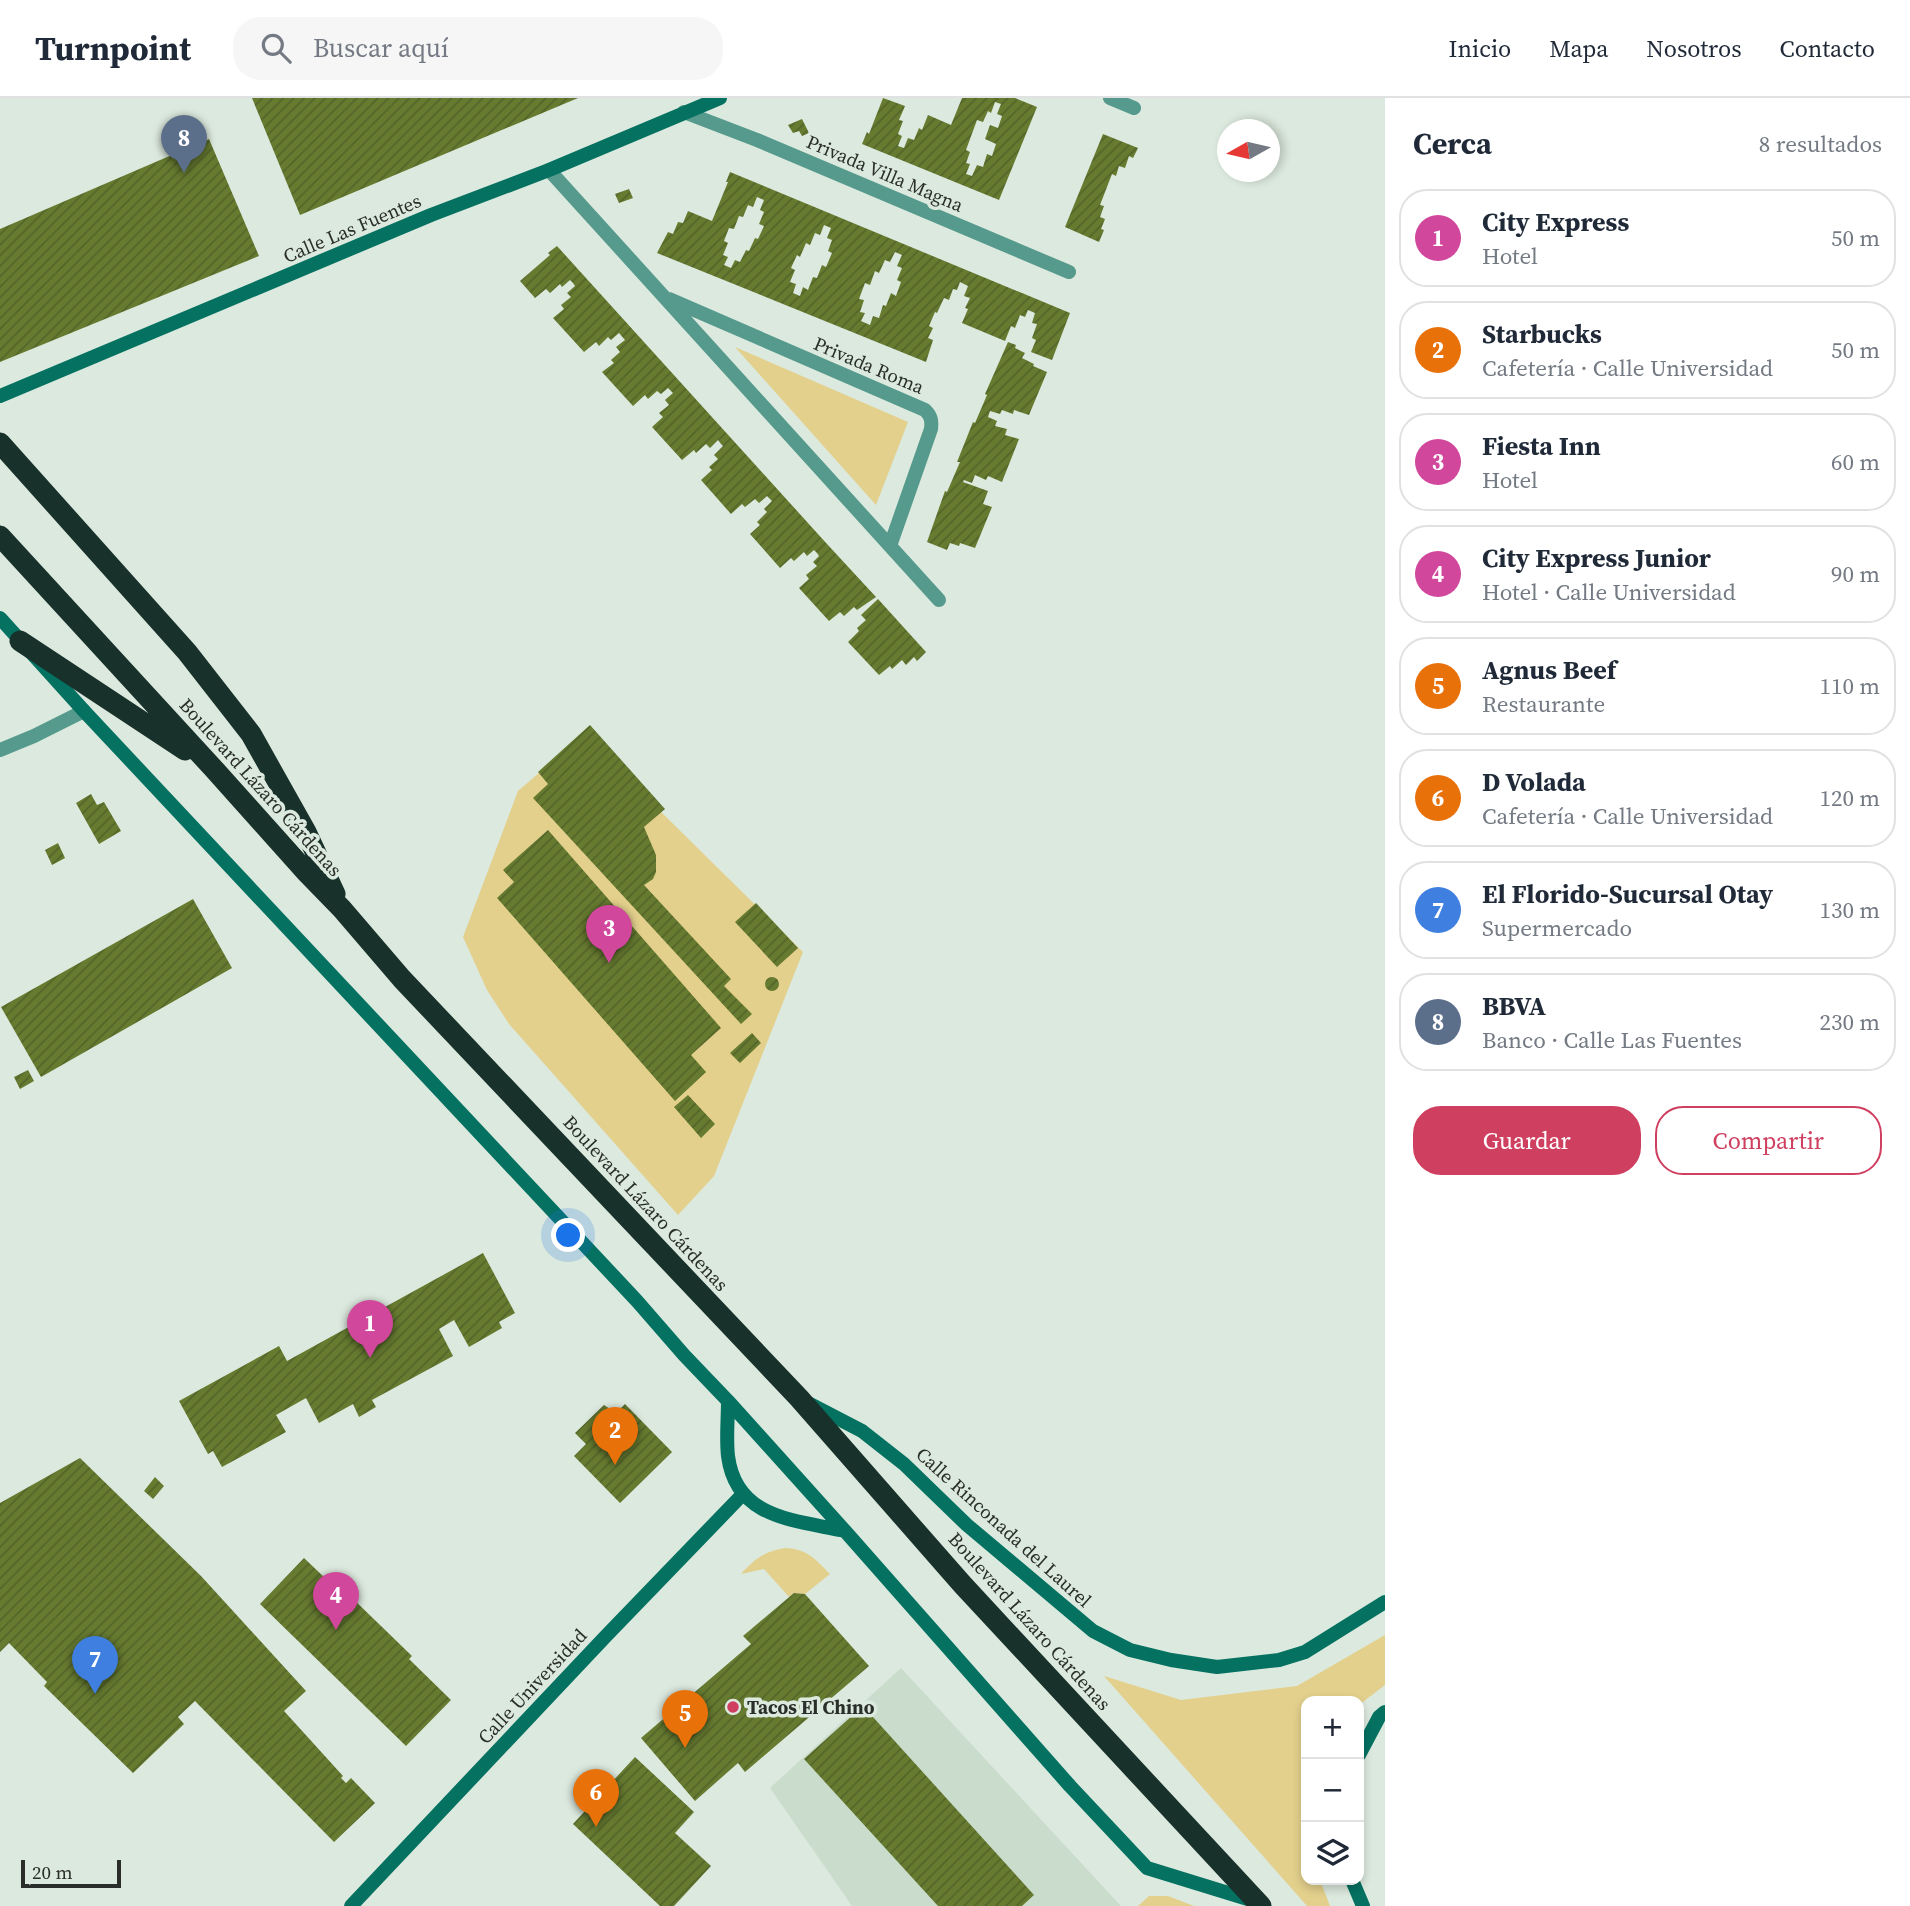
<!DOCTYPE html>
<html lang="es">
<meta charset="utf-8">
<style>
body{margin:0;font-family:"Source Serif 4",serif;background:#f6f6f7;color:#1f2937}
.controls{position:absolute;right:21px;bottom:21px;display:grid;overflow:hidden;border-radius:14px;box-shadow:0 4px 10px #0003}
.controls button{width:63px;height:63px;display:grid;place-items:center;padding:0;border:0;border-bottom:2px solid #e0e1e3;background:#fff;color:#1f2937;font:35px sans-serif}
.compass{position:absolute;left:1217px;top:21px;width:63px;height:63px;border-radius:50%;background:#fff;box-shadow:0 4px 10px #0003;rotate:262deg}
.scale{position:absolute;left:21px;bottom:18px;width:100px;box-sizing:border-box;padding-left:7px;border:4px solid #292e2a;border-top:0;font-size:19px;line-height:24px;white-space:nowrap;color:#292e2a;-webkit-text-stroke:5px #dce9de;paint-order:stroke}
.you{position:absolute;left:569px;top:1138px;width:24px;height:24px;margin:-18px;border:5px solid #fff;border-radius:50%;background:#1a73e8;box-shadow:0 0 0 10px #1a73e833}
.badge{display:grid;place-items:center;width:46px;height:46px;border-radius:50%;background:#cf3f60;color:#fff;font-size:23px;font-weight:700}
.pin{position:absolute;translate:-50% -58px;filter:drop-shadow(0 2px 4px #0008)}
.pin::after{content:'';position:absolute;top:37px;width:24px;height:21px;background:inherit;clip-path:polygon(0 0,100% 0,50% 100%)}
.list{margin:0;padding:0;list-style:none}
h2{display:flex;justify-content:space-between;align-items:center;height:91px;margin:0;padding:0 28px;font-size:30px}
h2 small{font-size:23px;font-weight:400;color:#747a83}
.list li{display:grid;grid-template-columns:46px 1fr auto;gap:21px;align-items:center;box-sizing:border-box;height:98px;margin:0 14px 14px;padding:0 14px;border:2px solid #e0e1e3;border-radius:28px}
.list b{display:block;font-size:26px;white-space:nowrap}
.list p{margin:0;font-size:23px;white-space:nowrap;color:#747a83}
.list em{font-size:23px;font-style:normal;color:#747a83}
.actions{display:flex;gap:14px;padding:21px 28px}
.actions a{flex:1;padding:16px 0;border:2px solid #cf3f60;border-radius:28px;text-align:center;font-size:24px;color:#cf3f60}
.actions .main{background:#cf3f60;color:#fff}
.icon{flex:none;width:38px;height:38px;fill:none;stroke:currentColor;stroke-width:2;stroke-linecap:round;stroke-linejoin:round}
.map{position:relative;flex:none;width:1385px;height:1808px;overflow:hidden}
header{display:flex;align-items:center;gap:42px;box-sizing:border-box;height:98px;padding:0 35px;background:#fff;border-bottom:2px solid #e0e1e3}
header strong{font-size:33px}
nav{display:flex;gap:38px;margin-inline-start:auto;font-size:24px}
.search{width:490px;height:63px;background:#f6f6f7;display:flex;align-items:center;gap:18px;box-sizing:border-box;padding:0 24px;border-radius:28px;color:#747a83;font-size:26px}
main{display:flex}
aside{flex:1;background:#fff}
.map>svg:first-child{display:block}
.built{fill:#caddcd}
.green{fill:#e3d08c}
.building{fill:url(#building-hatch);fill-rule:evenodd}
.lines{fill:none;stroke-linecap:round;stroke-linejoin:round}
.lane{stroke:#559a8c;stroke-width:14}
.street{stroke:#559a8c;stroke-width:14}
.secondary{stroke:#047161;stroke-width:14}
.highway{stroke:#18312b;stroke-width:21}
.poi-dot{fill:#cf3f60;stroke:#dce9de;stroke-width:2.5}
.labels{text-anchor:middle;stroke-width:7;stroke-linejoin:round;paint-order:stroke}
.street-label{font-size:19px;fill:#292e2a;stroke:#dce9de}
.poi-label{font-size:19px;font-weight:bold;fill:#292e2a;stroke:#dce9de;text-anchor:start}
</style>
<header>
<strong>Turnpoint</strong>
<div class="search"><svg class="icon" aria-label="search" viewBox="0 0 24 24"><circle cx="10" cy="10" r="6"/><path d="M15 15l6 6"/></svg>Buscar aquí</div>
<nav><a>Inicio</a><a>Mapa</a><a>Nosotros</a><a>Contacto</a></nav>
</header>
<main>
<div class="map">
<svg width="1385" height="1808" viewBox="0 0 1385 1808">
<defs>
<pattern id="building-hatch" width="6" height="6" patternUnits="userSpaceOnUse" patternTransform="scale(1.75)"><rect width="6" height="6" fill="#667b30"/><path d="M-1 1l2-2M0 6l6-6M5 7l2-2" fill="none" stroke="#546529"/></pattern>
</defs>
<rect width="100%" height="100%" fill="#dce9de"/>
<path class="built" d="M901 1570 1108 1794 1121 1808H852L770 1690Z"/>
<path class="green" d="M735 249 908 324 876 407Z
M583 637 803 854 714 1078 678 1117 509 926 487 892 463 839 518 693Z
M785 1450C808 1451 815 1461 830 1476L805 1496 794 1495 789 1499 764 1471 741 1476C754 1461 765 1453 785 1450Z
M1385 1537V1587L1359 1607V1603H1306V1724L1305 1739 1306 1744V1782H1320L1330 1808H1307L1104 1578 1181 1602 1297 1588Z
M1149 1798H1168L1194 1808H1138Z"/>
<path class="building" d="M252 0H578L300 117Z
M883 0 905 8 899 22 903 23 898 36 902 38 898 48 904 50 908 40 914 42 919 30 922 32 928 17 951 27 962 0H1015L1037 9 999 102 862 46 867 34 869 36ZM995 4 1001 6 997 16 1002 18 998 30 990 27 985 41 996 46 992 58 987 56 983 69 977 67 972 78 966 76 970 66 966 65 970 54 966 52 977 22 983 24 988 13 991 15Z
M802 21 809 35 802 38 799 33 793 35 788 27Z
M1103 36 1138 50 1133 60 1129 58 1125 70 1119 68 1116 78 1112 76 1100 107 1104 108 1100 119 1105 121 1101 131 1104 132 1099 144 1065 129Z
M209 41 259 158 0 264V131Z
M730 74 1070 215 1052 262 1031 254 1036 242 1032 240 1037 226 1032 225 1035 215 1028 212 1025 219 1020 217 1015 230 1011 228 1005 243 962 225 968 211 965 210 970 200 964 198 968 188 960 184 957 192 953 191 949 202 944 200 937 215 935 214 929 228 933 230 928 240 933 242 926 264 657 155 668 134 673 136 678 124 683 125 688 113 712 123 728 84H726ZM757 99 764 102 760 112 764 114 759 126 764 128 758 141 755 140 749 153 746 152 740 164 735 162 731 170 724 167 728 159 723 157 728 145 724 143 729 130 734 131 739 118 743 119 748 107 753 109ZM824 127 831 130 827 140 832 142 828 153 832 155 826 169 822 167 817 180 813 179 808 192 803 189 800 198 793 195 796 186 790 184 795 172 791 170 797 157 800 159 806 145 810 147 815 135 820 137ZM895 154 902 157 897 168 902 170 897 182 901 184 896 198 891 195 886 208 883 207 879 220 873 218 870 227 861 223 865 215 860 214 864 202 859 201 865 185 870 187 875 173 879 175 885 162 890 164Z
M629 91 633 100 619 105 615 96Z
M557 148 827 446 876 499 857 512 854 509 844 518 840 514 829 523 799 490 809 481 806 477 817 468 813 464 819 458 817 455 814 452 807 458 804 454 794 463 791 460 780 470 750 436 760 427 757 424 767 414 764 411 772 403 767 398 759 405 755 401 745 409 742 406 731 416 701 382 712 372 709 369 718 361 714 357 723 348 721 346 718 342 710 350 706 346 696 355 694 352 682 362 652 329 663 319 659 315 669 307 665 302 673 295 668 290 661 296 657 293 648 301 645 297 633 308 602 274 614 265 611 262 620 254 616 249 625 242 619 235 611 242 608 239 599 248 596 244 584 254 553 220 564 211 561 207 571 199 567 195 575 188 573 185 570 182 562 189 560 186 550 195 546 191 535 200 520 183 550 157 548 155Z
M1008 244 1016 247 1015 250 1025 255 1022 260 1034 266 1033 268 1047 274 1029 317 1014 312 1013 316 1002 312 1000 316 990 313 988 319 997 323 995 328 1007 331 1005 337 1019 341 1002 384 988 378 986 382 975 377 972 385 964 382 963 384 988 393 983 406 992 409 975 450 960 445 959 448 950 445 947 452 927 444 945 393 947 394 960 364H957L973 324 975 325 987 297 985 296Z
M878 501 926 554 917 563 914 559 906 567 902 562 892 571 890 568 879 577 848 544 859 533 857 530 866 522 861 517Z
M590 627 665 711 644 729 656 757V774L653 781 644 787 731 881 724 888 752 916 741 926 533 700 548 686 538 674Z
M91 696 97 707 104 704 121 733 99 746 76 705Z
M548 732 721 930 691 957 706 974 675 1003 497 800 514 784 503 772Z
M58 745 65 760 52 767 45 752Z
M193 801 232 870 41 979 1 909Z
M756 805 798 850 777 869 735 824Z
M765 886a7 7 0 1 1 14 0a7 7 0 1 1-14 0Z
M752 935 761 945 740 965 730 955Z
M28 972 34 983 20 991 14 979Z
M688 997 715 1026 701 1040 674 1009Z
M483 1155 515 1215 499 1224 502 1230 469 1249 454 1222 439 1231 453 1258 372 1302 376 1309 359 1319 353 1306 319 1325 306 1300 276 1317 286 1334 222 1369 213 1353 208 1356 179 1303 279 1248 287 1263Z
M625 1306 672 1354 620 1405 574 1358 586 1346 575 1335 604 1307 616 1315Z
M80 1360 201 1478 306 1593 284 1613 343 1678 341 1680 346 1685 351 1680 375 1705 334 1744 195 1603 178 1619 184 1626 133 1675 44 1588 47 1584 9 1545 0 1554V1405Z
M155 1379 164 1388 153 1401 144 1393Z
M304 1460 346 1500 349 1497 412 1558 409 1561 451 1602 406 1648 260 1506Z
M794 1495 805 1496 869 1568 745 1674 738 1665 695 1703 641 1640 751 1546 743 1538Z
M863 1608 1034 1797 1022 1808H938L804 1661Z
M635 1659 694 1714 675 1735 711 1768 674 1808H660L573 1726Z"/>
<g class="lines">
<path class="lane" d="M0 652 34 638 84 613"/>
<path class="street" d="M1110 0 1134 10
M684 14 757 42 1069 174
M549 72 939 502
M669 201 925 312C931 318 932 322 931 331L890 448"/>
<path class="secondary" d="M0 298 431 117 549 72 720 0
M0 520 84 613 637 1203 684 1257 728 1303 845 1433 1070 1688 1147 1770 1254 1803
M728 1303C728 1321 726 1340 728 1358 736 1421 795 1422 845 1433
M810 1306 862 1333 904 1366 967 1427 1093 1533 1130 1552 1171 1562 1217 1569 1279 1562 1305 1554 1385 1504
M1359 1657 1379 1619 1385 1614
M1352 1782 1363 1808
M351 1808 605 1539 742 1397"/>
<path class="highway" d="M0 345 187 554 251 636 306 734 335 796
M0 438 213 670 307 775 342 811 402 881 799 1300 962 1486 1261 1808
M20 543 185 652"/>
</g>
<circle class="poi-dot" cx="733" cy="1609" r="7"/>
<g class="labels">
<g class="street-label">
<text transform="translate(885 75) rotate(23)" y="7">Privada Villa Magna</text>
<text transform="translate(352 130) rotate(-23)" y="7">Calle Las Fuentes</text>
<text transform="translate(869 267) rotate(23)" y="7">Privada Roma</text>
<text transform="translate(261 689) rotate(48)" y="7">Boulevard Lázaro Cárdenas</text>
<text transform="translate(646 1105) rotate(47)" y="7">Boulevard Lázaro Cárdenas</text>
<text transform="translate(1004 1429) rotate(42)" y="7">Calle Rinconada del Laurel</text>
<text transform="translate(1030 1523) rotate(48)" y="7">Boulevard Lázaro Cárdenas</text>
<text transform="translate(532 1588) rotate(-47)" y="7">Calle Universidad</text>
</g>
<g class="poi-label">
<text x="747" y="1616">Tacos El Chino</text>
</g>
</g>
</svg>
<div class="controls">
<button>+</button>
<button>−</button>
<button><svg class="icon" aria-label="layers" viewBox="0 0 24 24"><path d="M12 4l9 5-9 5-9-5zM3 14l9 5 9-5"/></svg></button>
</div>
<svg class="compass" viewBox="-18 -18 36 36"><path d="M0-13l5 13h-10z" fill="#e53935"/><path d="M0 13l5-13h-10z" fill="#747a83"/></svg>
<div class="scale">20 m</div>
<div class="you"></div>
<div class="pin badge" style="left:370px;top:1260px;background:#d1479c">1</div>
<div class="pin badge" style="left:615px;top:1367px;background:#e8710a">2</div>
<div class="pin badge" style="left:609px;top:865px;background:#d1479c">3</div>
<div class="pin badge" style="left:336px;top:1532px;background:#d1479c">4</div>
<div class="pin badge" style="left:685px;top:1650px;background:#e8710a">5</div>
<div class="pin badge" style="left:596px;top:1729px;background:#e8710a">6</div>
<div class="pin badge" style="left:95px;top:1596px;background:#3f7fe0">7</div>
<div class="pin badge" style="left:184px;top:75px;background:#5c6f8a">8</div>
</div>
<aside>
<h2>Cerca<small>8 resultados</small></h2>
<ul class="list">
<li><span class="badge" style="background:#d1479c">1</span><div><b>City Express</b><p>Hotel</p></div><em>50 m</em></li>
<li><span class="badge" style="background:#e8710a">2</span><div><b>Starbucks</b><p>Cafetería · Calle Universidad</p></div><em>50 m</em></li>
<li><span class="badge" style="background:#d1479c">3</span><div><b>Fiesta Inn</b><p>Hotel</p></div><em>60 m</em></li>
<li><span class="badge" style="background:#d1479c">4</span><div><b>City Express Junior</b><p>Hotel · Calle Universidad</p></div><em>90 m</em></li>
<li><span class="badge" style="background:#e8710a">5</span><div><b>Agnus Beef</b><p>Restaurante</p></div><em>110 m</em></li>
<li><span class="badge" style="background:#e8710a">6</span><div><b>D Volada</b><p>Cafetería · Calle Universidad</p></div><em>120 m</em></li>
<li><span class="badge" style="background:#3f7fe0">7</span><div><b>El Florido-Sucursal Otay</b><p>Supermercado</p></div><em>130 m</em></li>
<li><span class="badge" style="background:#5c6f8a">8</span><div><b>BBVA</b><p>Banco · Calle Las Fuentes</p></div><em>230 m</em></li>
</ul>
<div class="actions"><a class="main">Guardar</a><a>Compartir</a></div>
</aside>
</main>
